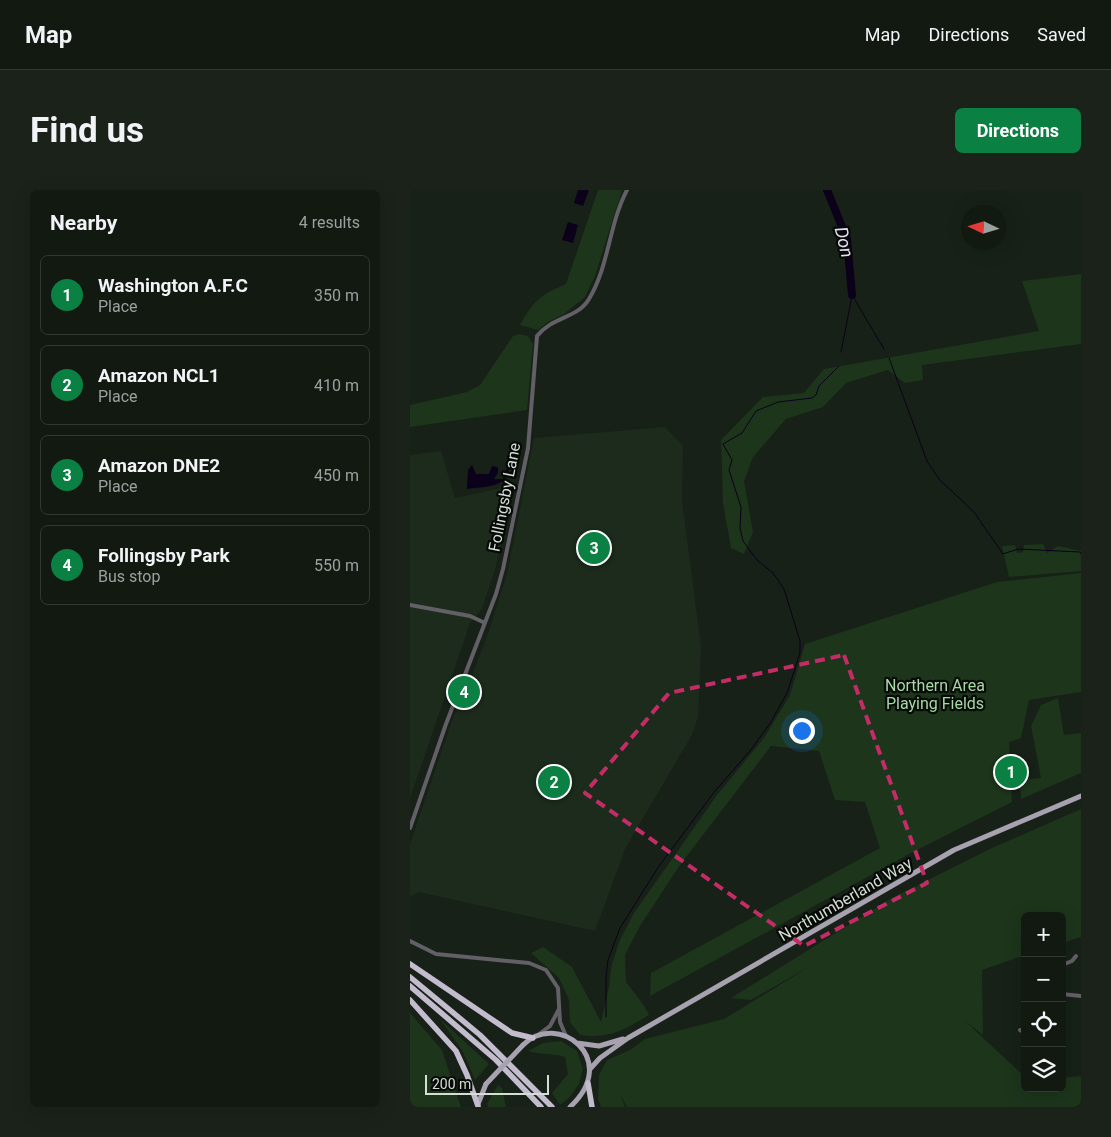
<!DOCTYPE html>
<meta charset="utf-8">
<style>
body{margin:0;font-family:Roboto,sans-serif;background:#1a221a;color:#f1f3f6}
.controls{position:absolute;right:15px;bottom:15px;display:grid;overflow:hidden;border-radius:8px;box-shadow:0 5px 20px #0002}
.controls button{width:45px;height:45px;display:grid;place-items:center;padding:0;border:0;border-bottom:1px solid #303831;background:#111911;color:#f1f3f6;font:25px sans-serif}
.compass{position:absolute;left:551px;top:15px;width:45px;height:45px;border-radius:50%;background:#111911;box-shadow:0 5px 20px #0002;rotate:274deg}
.scale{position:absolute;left:15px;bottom:12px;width:124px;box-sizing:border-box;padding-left:5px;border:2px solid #d6ddd5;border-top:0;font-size:14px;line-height:18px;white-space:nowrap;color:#d6ddd5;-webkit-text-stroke:4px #060a06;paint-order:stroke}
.you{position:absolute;left:391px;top:540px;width:18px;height:18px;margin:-12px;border:4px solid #fff;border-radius:50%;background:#1a73e8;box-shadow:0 0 0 8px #1a73e833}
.badge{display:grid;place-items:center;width:32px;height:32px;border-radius:50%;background:#0b8043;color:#fff;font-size:16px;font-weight:700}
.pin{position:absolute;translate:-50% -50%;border:2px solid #fff;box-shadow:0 1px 5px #0006}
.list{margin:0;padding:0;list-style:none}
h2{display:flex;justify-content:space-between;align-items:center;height:65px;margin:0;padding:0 20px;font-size:21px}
h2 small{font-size:16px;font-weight:400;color:#9ca09f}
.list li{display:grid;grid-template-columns:32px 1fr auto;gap:15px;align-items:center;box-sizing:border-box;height:80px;margin:0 10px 10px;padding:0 10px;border:1px solid #303831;border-radius:8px}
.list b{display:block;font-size:19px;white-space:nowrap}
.list p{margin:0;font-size:16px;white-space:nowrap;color:#9ca09f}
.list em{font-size:16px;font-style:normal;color:#9ca09f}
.icon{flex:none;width:28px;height:28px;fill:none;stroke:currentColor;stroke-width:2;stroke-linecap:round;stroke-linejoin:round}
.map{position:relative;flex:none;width:671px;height:917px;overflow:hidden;border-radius:8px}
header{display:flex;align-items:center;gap:30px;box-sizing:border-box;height:70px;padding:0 25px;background:#111911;border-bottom:1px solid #303831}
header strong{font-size:24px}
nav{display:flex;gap:28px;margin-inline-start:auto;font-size:18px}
.intro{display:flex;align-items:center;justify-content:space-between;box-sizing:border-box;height:120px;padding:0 30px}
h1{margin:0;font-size:35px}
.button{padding:12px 22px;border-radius:8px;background:#0b8043;color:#fff;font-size:18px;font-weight:700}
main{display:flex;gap:30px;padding:0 30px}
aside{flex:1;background:#111911;border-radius:8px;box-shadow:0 5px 20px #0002}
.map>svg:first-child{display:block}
.built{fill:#1c2b1b}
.green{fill:#1c351b}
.water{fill:#0c011b}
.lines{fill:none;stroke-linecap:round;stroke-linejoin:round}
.stream{stroke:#0c011b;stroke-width:1}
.river{stroke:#0c011b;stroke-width:8}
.minor{stroke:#625f66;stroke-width:4}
.major{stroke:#a7a1b0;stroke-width:5}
.highway{stroke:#c2bccd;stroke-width:5.5}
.major-bridge{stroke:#a7a1b0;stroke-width:5}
.marked{fill:none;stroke:#c42c67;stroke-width:4;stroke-dasharray:10 6;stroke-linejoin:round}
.labels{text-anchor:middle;stroke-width:4.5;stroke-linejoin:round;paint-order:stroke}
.street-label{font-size:16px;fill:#d6ddd5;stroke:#060a06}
.park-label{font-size:16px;fill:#a6daa3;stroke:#060a06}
.water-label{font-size:18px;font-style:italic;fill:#e7dcf7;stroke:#060a06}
</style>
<header>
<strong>Map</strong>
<nav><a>Map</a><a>Directions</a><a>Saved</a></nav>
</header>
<div class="intro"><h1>Find us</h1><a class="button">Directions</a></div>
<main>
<aside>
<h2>Nearby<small>4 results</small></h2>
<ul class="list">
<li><span class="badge">1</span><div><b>Washington A.F.C</b><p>Place</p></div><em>350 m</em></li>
<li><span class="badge">2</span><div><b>Amazon NCL1</b><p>Place</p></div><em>410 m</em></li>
<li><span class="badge">3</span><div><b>Amazon DNE2</b><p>Place</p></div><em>450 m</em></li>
<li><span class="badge">4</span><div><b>Follingsby Park</b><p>Bus stop</p></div><em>550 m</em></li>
</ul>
</aside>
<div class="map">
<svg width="671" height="917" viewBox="0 0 671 917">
<rect width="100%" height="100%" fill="#172117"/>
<path class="built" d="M255 237 273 256 272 310 291 457 288 527 282 545 216 657 185 741 9 702 0 707V654L43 528 58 496 79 441 97 384 124 248Z
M31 261 45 308 104 295 85 380 72 419 60 433 0 609V265Z"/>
<path class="green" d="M188 0H212L185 86 175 107 154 124 138 132 128 140 110 135C124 110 130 105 156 94Z
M671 84V154L512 175 513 190 495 193 478 180 436 193 413 217 376 229 343 267 334 291 343 342 334 364 321 358 313 313 311 250 353 207 394 203 414 179 629 141 612 91Z
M109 144 118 146 123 154 117 220 0 237V215L57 202 70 195 103 146Z
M633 354 637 363 648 356 671 361V381L599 387 592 356 605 355 607 363 613 362 614 355Z
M671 383V502L619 510 611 548 599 552 602 612 501 663 240 806 241 783 470 658 455 612 425 610 409 561 361 556 270 675 230 736 215 765 216 792 233 814 239 825C214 840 200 849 170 845L160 832 159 810 149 788 121 763 133 757 162 777 191 832 199 797 201 778 209 752 224 723 307 605 354 548 380 505 395 454 587 392Z
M648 508 654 545 671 543V583L611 609 610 590 631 588 621 536 631 515Z
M671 619V747L652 753V726H615V765L572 780 573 845 555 831 615 887V898H652V888L671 886V917H217L210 904 215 917H191L188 909 189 885 197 870 220 860 235 849 314 829 402 775 341 810 321 808 482 708 582 658Z
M0 823 32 860 51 917H0Z
M30 829 79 874 65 890 53 862Z
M151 851 167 861 173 879 169 894 159 908 150 915 142 903 158 884 155 867C143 863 130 865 118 861L133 853Z
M88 895 92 898 96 917H78L77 914Z"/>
<path class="water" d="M168 0H179L173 16 164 13Z
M158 32 168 35 163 53 152 50Z
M62 275 66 284H79L82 276 88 277V283L84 289H93L94 281 99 278C97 299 74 296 57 299L58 280Z"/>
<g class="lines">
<path class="stream" d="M442 105 474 159
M431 162 442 106
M479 168 517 271 529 289 564 322 593 364 608 359 670 362 671 364
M196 827V787L198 770 210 738 249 676 305 601 340 561 361 532 377 503 390 463V451L374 399 363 383 347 370 333 351 330 338 331 317 319 280 322 270 313 254 332 243 346 221 368 212 402 208 406 205 409 196 429 176"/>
<path class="river" d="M417 0 437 49 442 105"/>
<path class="minor" d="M0 415 60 426 75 433
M0 638 36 534 86 404 93 379 118 258 127 146C143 126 167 129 179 109 199 76 199 34 217 0
M0 751 26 764 119 773 136 780 148 798 150 832 156 846
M652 775 662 771 666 766
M652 804 671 806
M610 840 615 843
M129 844 140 836 149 819"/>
<path class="major" d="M167 853 189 856 213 849
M113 855C147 820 212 869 160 917
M180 879 190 868 218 848 544 660 671 606
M68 914 76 894"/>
<path class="highway" d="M0 774 102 843 123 848
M0 787 70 845 142 917
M0 796 86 870 131 917
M0 810 46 861 57 885 68 916
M178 893 182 917"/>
<path class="major-bridge" d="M76 894 113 855"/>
</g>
<path class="marked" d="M434 465 517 693 394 756 175 603 259 503Z"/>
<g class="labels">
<g class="street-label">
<text transform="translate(94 307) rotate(-79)" y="6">Follingsby Lane</text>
<text transform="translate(435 709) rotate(-30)" y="6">Northumberland Way</text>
</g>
<g class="park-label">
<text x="525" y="501">Northern Area<tspan x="525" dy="18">Playing Fields</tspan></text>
</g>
<g class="water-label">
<text transform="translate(434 52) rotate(76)" y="6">Don</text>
</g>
</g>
</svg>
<div class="controls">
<button>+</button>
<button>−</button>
<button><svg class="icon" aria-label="locate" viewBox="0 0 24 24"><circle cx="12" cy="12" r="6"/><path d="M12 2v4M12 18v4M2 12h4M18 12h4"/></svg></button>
<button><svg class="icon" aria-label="layers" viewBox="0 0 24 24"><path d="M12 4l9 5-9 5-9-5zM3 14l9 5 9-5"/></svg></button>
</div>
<svg class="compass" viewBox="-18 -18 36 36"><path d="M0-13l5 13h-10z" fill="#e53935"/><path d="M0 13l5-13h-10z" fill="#9ca09f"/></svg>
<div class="scale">200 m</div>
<div class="you"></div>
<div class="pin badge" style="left:601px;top:582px">1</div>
<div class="pin badge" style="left:144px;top:592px">2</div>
<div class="pin badge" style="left:184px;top:358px">3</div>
<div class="pin badge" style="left:54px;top:502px">4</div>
</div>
</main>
